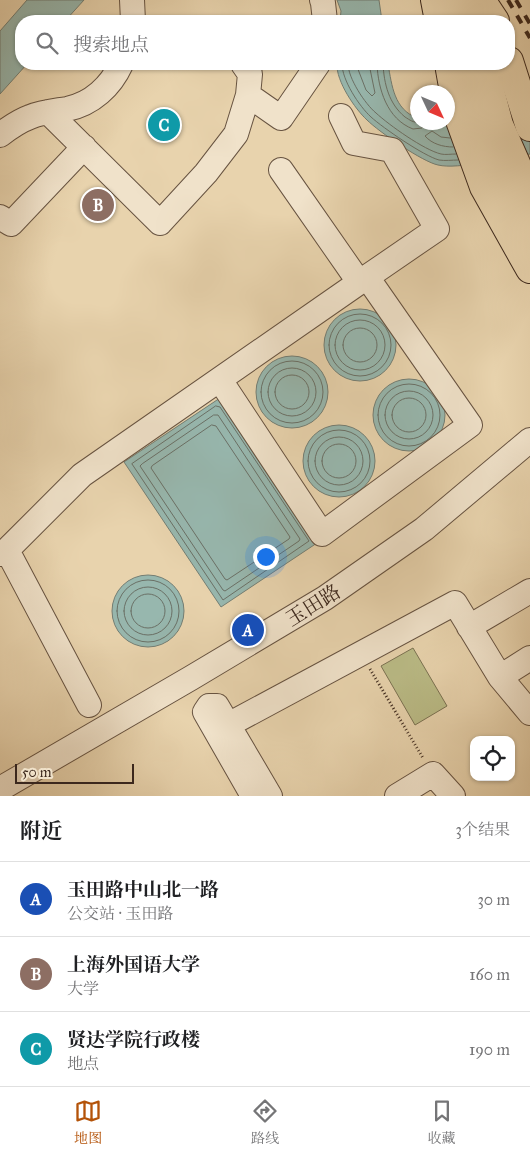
<!DOCTYPE html>
<html lang="zh">
<meta charset="utf-8">
<style>
body{margin:0;font-family:"IM FELL Great Primer","Noto Serif SC",serif;background:#f6f6f6;color:#202124}
.controls{position:absolute;right:15px;bottom:15px;display:grid;overflow:hidden;border-radius:10px;box-shadow:0 1px 4px #0004}
.controls button{width:45px;height:45px;display:grid;place-items:center;padding:0;border:0;border-bottom:1px solid #e0e0e0;background:#fff;color:#202124;font:25px sans-serif}
.compass{position:absolute;left:410px;top:85px;width:45px;height:45px;border-radius:50%;background:#fff;box-shadow:0 1px 4px #0004;rotate:134deg}
.scale{position:absolute;left:15px;bottom:12px;width:119px;box-sizing:border-box;padding-left:5px;border:2px solid #3c281d;border-top:0;font-size:14px;line-height:18px;white-space:nowrap;color:#3c281d;-webkit-text-stroke:4px #f0e2ca;paint-order:stroke}
.you{position:absolute;left:265px;top:556px;width:18px;height:18px;margin:-12px;border:4px solid #fff;border-radius:50%;background:#1a73e8;box-shadow:0 0 0 8px #1a73e833}
.badge{display:grid;place-items:center;width:32px;height:32px;border-radius:50%;background:#b45309;color:#fff;font-size:16px;font-weight:700}
.pin{position:absolute;translate:-50% -50%;border:2px solid #fff;box-shadow:0 1px 5px #0006}
.list{margin:0;padding:0;list-style:none}
h2{display:flex;justify-content:space-between;align-items:center;height:65px;margin:0;padding:0 20px;font-size:21px}
h2 small{font-size:16px;font-weight:400;color:#757577}
.list li{display:grid;grid-template-columns:32px 1fr auto;gap:15px;align-items:center;box-sizing:border-box;height:75px;padding:0 20px;border-top:1px solid #e0e0e0}
.list b{display:block;font-size:19px;white-space:nowrap}
.list p{margin:0;font-size:16px;white-space:nowrap;color:#757577}
.list em{font-size:16px;font-style:normal;color:#757577}
.icon{flex:none;width:28px;height:28px;fill:none;stroke:currentColor;stroke-width:2;stroke-linecap:round;stroke-linejoin:round}
.map{position:relative;flex:none;width:530px;height:796px;overflow:hidden}
.search{position:absolute;background:#fff;box-shadow:0 1px 4px #0004;left:15px;right:15px;top:15px;height:55px;display:flex;align-items:center;gap:12px;box-sizing:border-box;padding:0 18px;border-radius:20px;color:#757577;font-size:19px}
.sheet{height:290px;background:#fff}
nav{display:flex;justify-content:space-around;align-items:center;box-sizing:border-box;height:70px;border-top:1px solid #e0e0e0;background:#fff;font-size:14px;color:#757577}
nav a{display:grid;justify-items:center;gap:2px}
nav .on{color:#b45309}
.map>svg:first-child{display:block}
.garden{fill:#babb86;stroke:#7b7252}
.water{fill:#97b7ae;stroke:#737e74}
.lines{fill:none;stroke-linecap:round;stroke-linejoin:round}
.shore{stroke:#6a7066;stroke-width:1}
.minor-casing{stroke:#675341;stroke-width:26}
.major-casing{stroke:#3c281d;stroke-width:30}
.highway-casing{stroke:#3c281d;stroke-width:30}
.path{stroke:#3c281d;stroke-width:3;stroke-dasharray:1 2.5;stroke-linecap:butt}
.minor{stroke:#f0e2ca;stroke-width:24}
.major{stroke:#e8d3ad;stroke-width:28}
.highway{stroke:#e8d3ad;stroke-width:28}
.rail{stroke:#3c281d;stroke-width:4;stroke-dasharray:9 9;stroke-linecap:butt}
.labels{text-anchor:middle;stroke-width:4;stroke-linejoin:round;paint-order:stroke}
.street-label{font-size:20px;fill:#3c281d;stroke:#f0e2ca}
</style>
<div class="map">
<svg width="530" height="796" viewBox="0 0 530 796">
<rect width="100%" height="100%" fill="#e8d3ad"/>
<filter id="stains"><feTurbulence type="fractalNoise" baseFrequency=".004" numOctaves="4"/><feColorMatrix values="0 0 0 0 .2 0 0 0 0 .09 0 0 0 0 .02 0 0 0 .5 -.17"/></filter>
<radialGradient id="worn" r=".72"><stop offset=".6" stop-color="#630" stop-opacity="0"/><stop offset="1" stop-color="#630" stop-opacity=".3"/></radialGradient>
<path class="garden" d="M413 648 447 706 415 725 381 666Z"/>
<path class="water" d="M27 0H84L65 21H21V64H27L0 94V31Z
M337 0H379L382 21H340L341 11Z
M337 64H388C392 86 394 109 417 118L418 122H448V120L530 117V154C508 157 458 170 438 165 423 162 379 132 367 120 355 109 336 81 337 64Z
M324 345a36 36 0 1 1 72 0a36 36 0 1 1-72 0Z
M256 392a36 36 0 1 1 72 0a36 36 0 1 1-72 0Z
M373 415a36 36 0 1 1 72 0a36 36 0 1 1-72 0Z
M220 398 317 543 221 607 124 462Z
M303 461a36 36 0 1 1 72 0a36 36 0 1 1-72 0Z
M112 611a36 36 0 1 1 72 0a36 36 0 1 1-72 0Z"/>
<g class="lines">
<path class="shore" d="M342 64C342 80 359 106 371 117 383 128 424 156 439 160 445 161 452 160 458 160
M348 64C348 78 365 104 376 113 389 125 424 150 441 154 445 155 451 154 456 154
M356 64 366 90 372 96 375 93 369 64
M377 64C378 89 387 119 413 129L422 128 427 122
M383 64C384 84 389 104 405 117 410 120 413 123 419 122
M450 138 441 137 432 131 425 136C432 144 443 147 453 147
M329 345a31 31 0 1 1 62 0a31 31 0 1 1-62 0Z
M335 345a25 25 0 1 1 50 0a25 25 0 1 1-50 0Z
M343 345a17 17 0 1 1 34 0a17 17 0 1 1-34 0Z
M261 392a31 31 0 1 1 62 0a31 31 0 1 1-62 0Z
M268 392a24 24 0 1 1 48 0a24 24 0 1 1-48 0Z
M275 392a17 17 0 1 1 34 0a17 17 0 1 1-34 0Z
M378 415a31 31 0 1 1 62 0a31 31 0 1 1-62 0Z
M385 415a24 24 0 1 1 48 0a24 24 0 1 1-48 0Z
M392 415a17 17 0 1 1 34 0a17 17 0 1 1-34 0Z
M216 406 220 407 309 541 223 600 132 464Z
M214 415H218L300 539 299 541 225 591 223 590 140 466 142 464Z
M212 425 216 426 290 537 289 539 227 580 225 579 151 468 152 466Z
M308 461a31 31 0 1 1 62 0a31 31 0 1 1-62 0Z
M315 461a24 24 0 1 1 48 0a24 24 0 1 1-48 0Z
M322 461a17 17 0 1 1 34 0a17 17 0 1 1-34 0Z
M117 611a31 31 0 1 1 62 0a31 31 0 1 1-62 0Z
M124 611a24 24 0 1 1 48 0a24 24 0 1 1-48 0Z
M131 611a17 17 0 1 1 34 0a17 17 0 1 1-34 0Z"/>
<g class="minor-casing">
<path id="minor" d="M132 0 133 21
M322 0 323 3 325 21
M243 64 250 74 248 95 281 118 318 64
M48 112 160 223 206 173 236 134 248 95
M341 116 354 143 392 150 437 229 367 277
M0 135C9 128 19 121 30 117 42 112 55 111 67 109 92 104 111 86 121 64
M281 170 359 282
M0 217 11 224 84 147
M7 550 82 475 367 277 470 425 322 534 220 380
M0 554 7 550 89 705
M469 627 530 591
M500 677 530 658
M228 725 455 603 500 677 530 713
M0 789 191 678 325 598 424 529 530 440
M253 796 205 712 209 706H217L270 796
M397 796 433 774 453 796"/>
</g>
<g class="major-casing">
<path id="major" d="M435 0 439 21
M481 0 495 21
M509 61 530 127
M449 64 458 115 484 187 530 269"/>
</g>
<g class="highway-casing">
<path id="highway" d="M451 0 456 21
M471 0 475 21
M464 64C475 124 500 181 530 234
M483 64 499 125 530 195"/>
</g>
<path class="path" d="M370 669 423 758"/>
<use href="#minor" class="minor"/>
<use href="#major" class="major"/>
<use href="#highway" class="highway"/>
<path class="rail" d="M508 0 530 38
M516 0 530 24"/>
</g>
<g class="labels">
<g class="street-label">
<text transform="translate(313 605) rotate(-32)" y="7">玉田路</text>
</g>
</g>
<rect width="100%" height="100%" filter="url(#stains)"/>
<rect width="100%" height="100%" fill="url(#worn)"/>
</svg>
<div class="controls">
<button><svg class="icon" aria-label="locate" viewBox="0 0 24 24"><circle cx="12" cy="12" r="6"/><path d="M12 2v4M12 18v4M2 12h4M18 12h4"/></svg></button>
</div>
<svg class="compass" viewBox="-18 -18 36 36"><path d="M0-13l5 13h-10z" fill="#e53935"/><path d="M0 13l5-13h-10z" fill="#757577"/></svg>
<div class="scale">50 m</div>
<div class="you"></div>
<div class="pin badge" style="left:248px;top:630px;background:#1a4fb4">A</div>
<div class="pin badge" style="left:98px;top:205px;background:#8d6e63">B</div>
<div class="pin badge" style="left:164px;top:125px;background:#0f9aa8">C</div>
<div class="search"><svg class="icon" aria-label="search" viewBox="0 0 24 24"><circle cx="10" cy="10" r="6"/><path d="M15 15l6 6"/></svg>搜索地点</div>
</div>
<section class="sheet">
<h2>附近<small>3个结果</small></h2>
<ul class="list">
<li><span class="badge" style="background:#1a4fb4">A</span><div><b>玉田路中山北一路</b><p>公交站 · 玉田路</p></div><em>30 m</em></li>
<li><span class="badge" style="background:#8d6e63">B</span><div><b>上海外国语大学</b><p>大学</p></div><em>160 m</em></li>
<li><span class="badge" style="background:#0f9aa8">C</span><div><b>贤达学院行政楼</b><p>地点</p></div><em>190 m</em></li>
</ul>
</section>
<nav>
<a class="on"><svg class="icon" aria-label="map" viewBox="0 0 24 24"><path d="M3 6l6-2 6 2 6-2v14l-6 2-6-2-6 2zM9 4v14M15 6v14"/></svg>地图</a>
<a><svg class="icon" aria-label="directions" viewBox="0 0 24 24"><path d="M12 3l9 9-9 9-9-9zM9 14v-3h6M13 9l2 2-2 2"/></svg>路线</a>
<a><svg class="icon" aria-label="saved" viewBox="0 0 24 24"><path d="M7 4h10v16l-5-4-5 4z"/></svg>收藏</a>
</nav>
